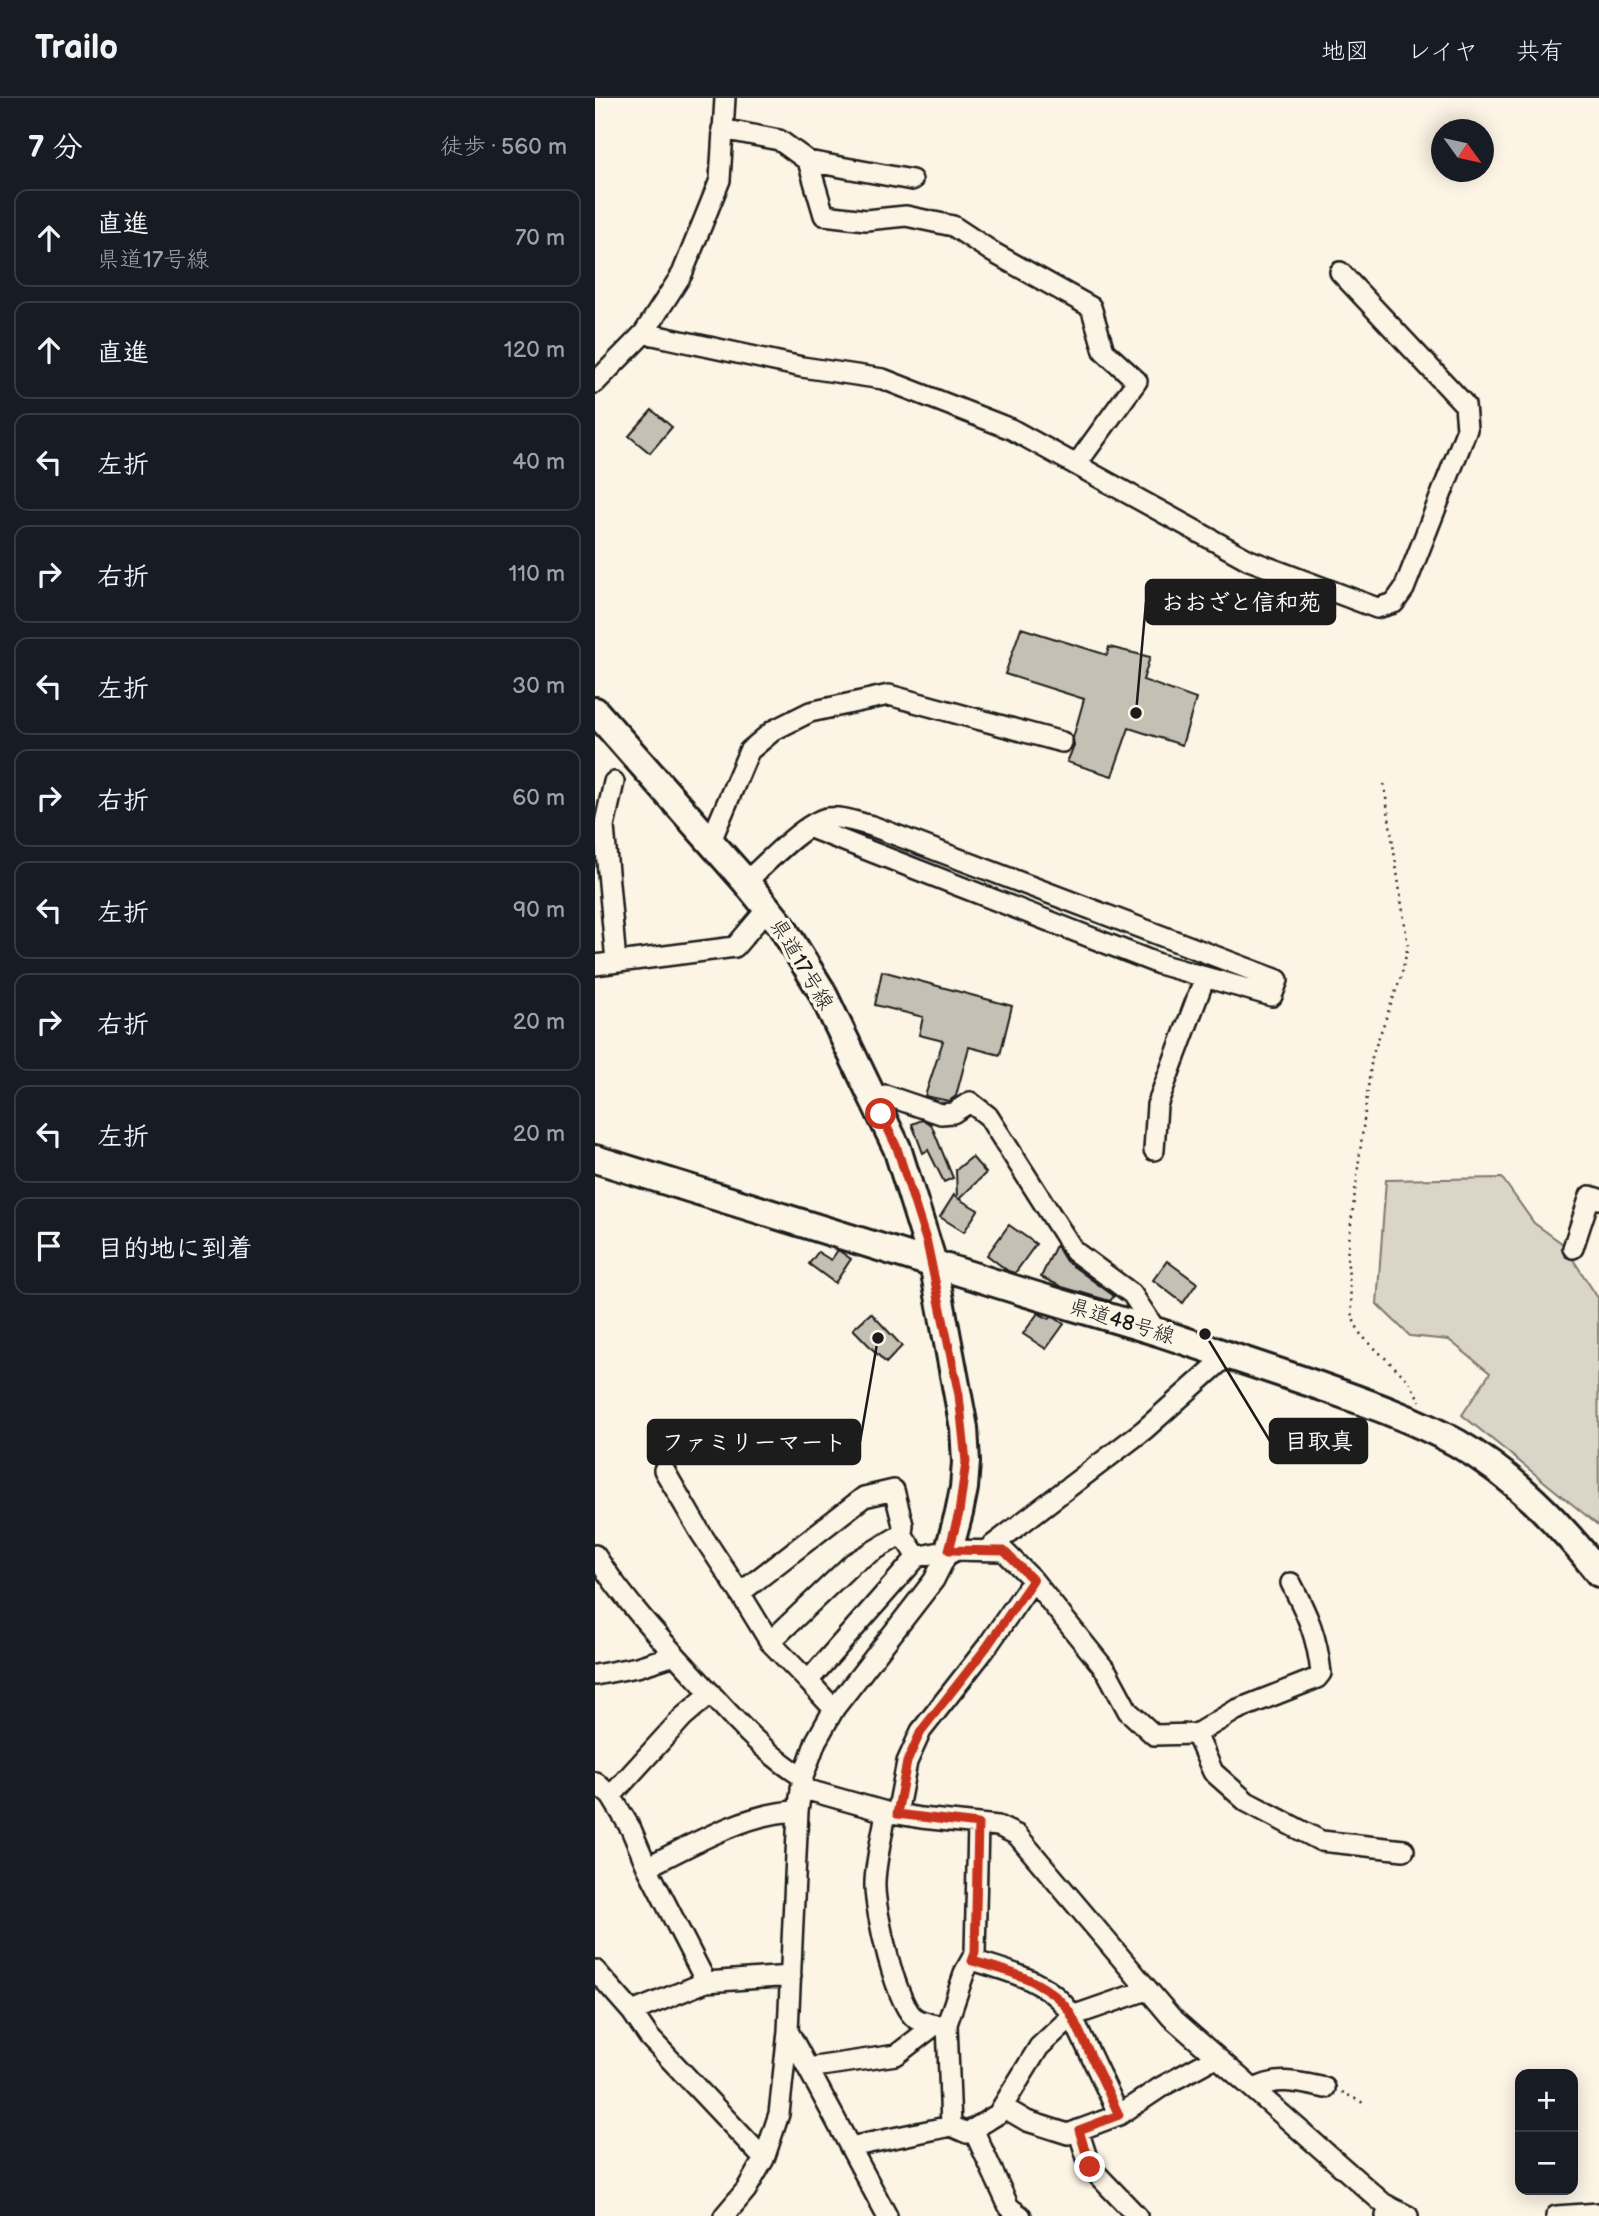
<!DOCTYPE html>
<html lang="ja">
<meta charset="utf-8">
<style>
body{margin:0;font-family:"Balsamiq Sans","Klee One",sans-serif;background:#242831;color:#f1f3f6}
.controls{position:absolute;right:21px;bottom:21px;display:grid;overflow:hidden;border-radius:14px;box-shadow:0 4px 18px #0003}
.controls button{width:63px;height:63px;display:grid;place-items:center;padding:0;border:0;border-bottom:2px solid #363941;background:#171b24;color:#f1f3f6;font:35px sans-serif}
.compass{position:absolute;left:836px;top:21px;width:63px;height:63px;border-radius:50%;background:#171b24;box-shadow:0 4px 18px #0003;rotate:123deg}
.stop{position:absolute;width:21px;height:21px;margin:-16px;border:5px solid #c8321e;border-radius:50%;background:#fff}
.stop.end{background:#c8321e;border-color:#fff;box-shadow:0 2px 7px #0008}
.list{margin:0;padding:0;list-style:none}
h2{display:flex;justify-content:space-between;align-items:center;height:91px;margin:0;padding:0 28px;font-size:30px}
h2 small{font-size:23px;font-weight:400;color:#9ea1a6}
.list li{display:grid;grid-template-columns:46px 1fr auto;gap:21px;align-items:center;box-sizing:border-box;height:98px;margin:0 14px 14px;padding:0 14px;border:2px solid #363941;border-radius:14px}
.list b{display:block;font-size:26px;white-space:nowrap}
.list p{margin:0;font-size:23px;white-space:nowrap;color:#9ea1a6}
.list em{font-size:23px;font-style:normal;color:#9ea1a6}
.icon{flex:none;width:38px;height:38px;fill:none;stroke:currentColor;stroke-width:2;stroke-linecap:round;stroke-linejoin:round}
.map{position:relative;flex:none;width:1004px;height:2118px;overflow:hidden}
header{display:flex;align-items:center;gap:42px;box-sizing:border-box;height:98px;padding:0 35px;background:#171b24;border-bottom:2px solid #363941}
header strong{font-size:33px}
nav{display:flex;gap:38px;margin-inline-start:auto;font-size:24px}
main{display:flex}
aside{flex:1;background:#171b24}
.map>svg:first-child{display:block}
.green{fill:#dbd5c8;stroke:#7c7872;stroke-width:2}
.building{fill:#c4c0b3;stroke:#1c1c1c;stroke-width:2}
.lines{fill:none;stroke-linecap:round;stroke-linejoin:round}
.street-casing{stroke:#1c1c1c;stroke-width:24}
.secondary-casing{stroke:#1c1c1c;stroke-width:32}
.path{stroke:#1c1c1c;stroke-width:2.5;stroke-dasharray:2 5;stroke-linecap:butt}
.street{stroke:#fcf5e5;stroke-width:19}
.secondary{stroke:#fcf5e5;stroke-width:26}
.route{stroke:#c8321e;stroke-width:9}
.labels{text-anchor:middle;stroke-width:7;stroke-linejoin:round;paint-order:stroke}
.street-label{font-size:21px;fill:#1c1c1c;stroke:#fcf5e5}
.leader{fill:none;stroke:#1c1c1c;stroke-width:2.5}
.callout-dot{fill:#1c1c1c;stroke:#fcf5e5;stroke-width:2.5}
.callout{fill:#1c1c1c;stroke:#1c1c1c;stroke-width:2.5}
.callout-label{font-size:23px;text-anchor:middle;font-weight:bold;fill:#fff}
</style>
<header>
<strong>Trailo</strong>
<nav><a>地図</a><a>レイヤ</a><a>共有</a></nav>
</header>
<main>
<aside>
<h2>7 分<small>徒歩 · 560 m</small></h2>
<ul class="list">
<li><svg class="icon" aria-label="ahead" viewBox="0 0 24 24"><path d="M12 20V5M6 11l6-6 6 6"/></svg><div><b>直進</b><p>県道17号線</p></div><em>70 m</em></li>
<li><svg class="icon" aria-label="ahead" viewBox="0 0 24 24"><path d="M12 20V5M6 11l6-6 6 6"/></svg><div><b>直進</b></div><em>120 m</em></li>
<li><svg class="icon" aria-label="left" viewBox="0 0 24 24"><path d="M17 20v-9H6M10 6l-5 5 5 5"/></svg><div><b>左折</b></div><em>40 m</em></li>
<li><svg class="icon" aria-label="right" viewBox="0 0 24 24"><path d="M7 20v-9h11M14 6l5 5-5 5"/></svg><div><b>右折</b></div><em>110 m</em></li>
<li><svg class="icon" aria-label="left" viewBox="0 0 24 24"><path d="M17 20v-9H6M10 6l-5 5 5 5"/></svg><div><b>左折</b></div><em>30 m</em></li>
<li><svg class="icon" aria-label="right" viewBox="0 0 24 24"><path d="M7 20v-9h11M14 6l5 5-5 5"/></svg><div><b>右折</b></div><em>60 m</em></li>
<li><svg class="icon" aria-label="left" viewBox="0 0 24 24"><path d="M17 20v-9H6M10 6l-5 5 5 5"/></svg><div><b>左折</b></div><em>90 m</em></li>
<li><svg class="icon" aria-label="right" viewBox="0 0 24 24"><path d="M7 20v-9h11M14 6l5 5-5 5"/></svg><div><b>右折</b></div><em>20 m</em></li>
<li><svg class="icon" aria-label="left" viewBox="0 0 24 24"><path d="M17 20v-9H6M10 6l-5 5 5 5"/></svg><div><b>左折</b></div><em>20 m</em></li>
<li><svg class="icon" aria-label="arrive" viewBox="0 0 24 24"><path d="M6 21V4h12l-3 4 3 4H6"/></svg><div><b>目的地に到着</b></div></li>
</ul>
</aside>
<div class="map">
<svg width="1004" height="2118" viewBox="0 0 1004 2118">
<rect width="100%" height="100%" fill="#fcf5e5"/>
<filter id="ink" filterUnits="userSpaceOnUse"><feTurbulence type="fractalNoise" baseFrequency=".0143" numOctaves="2"/><feDisplacementMap in="SourceGraphic" scale="14" xChannelSelector="R" yChannelSelector="G"/><feConvolveMatrix kernelMatrix="1 2 1 2 8 2 1 2 1" color-interpolation-filters="sRGB"/></filter>
<g filter="url(#ink)">
<path class="green" d="M907 1080 939 1125 968 1146 1003 1200 1004 1428 867 1317 895 1275 854 1242 815 1238 782 1206 791 1082Z"/>
<path class="building" d="M57 312 77 329 55 355 34 338Z
M426 530 512 557 514 549 555 559 548 582 601 601 587 647 534 630 517 678 472 664 479 648 478 640 489 601 410 576Z
M287 873 417 908 405 957 374 949 361 998 354 1003 330 998 348 943 324 937 328 919 280 907Z
M327 1022 336 1026 358 1080 349 1084 333 1052 328 1055 317 1026Z
M377 1059 391 1075 364 1101 383 1112 369 1134 345 1119 359 1097 362 1099 361 1072Z
M414 1127 441 1146 420 1175 413 1173 392 1157Z
M461 1147 471 1163 519 1198 515 1203 467 1189 446 1179Z
M243 1152 256 1161 240 1185 214 1166 223 1154 236 1162Z
M572 1163 602 1185 588 1205 558 1182Z
M276 1215 307 1248 291 1265 258 1231Z
M443 1215 454 1221 457 1219 460 1220 469 1226 451 1251 428 1236Z"/>
<g class="lines">
<g class="street-casing">
<path id="street" d="M127 31 184 42 213 63 229 117 271 122 311 118 358 128 399 155 496 209 509 253 542 283 481 367
M213 63 317 82
M49 235 207 269 288 281 416 331 654 462 782 510 799 505 809 491 872 331 870 307 745 174
M0 285 49 235 87 176 125 82 130 0
M19 684 9 729 21 864
M115 745 154 653 179 632 215 614 294 597 467 644
M151 784C168 768 211 723 233 720 246 718 264 725 277 728L683 882 677 898 564 866 213 729
M0 867 140 849 173 810
M278 1002 290 997 346 1016 358 1015 375 1004 393 1018 479 1153 537 1196 562 1234
M559 1052 562 1007 610 879
M978 1150 995 1098 1004 1101
M69 1372 105 1434 145 1495
M390 1453 549 1332 633 1257
M0 1457C31 1505 70 1546 109 1588 139 1621 170 1656 208 1679
M322 1459 307 1436 258 1465 175 1544 213 1583 322 1459 354 1452 409 1453 438 1482 512 1574 533 1613 559 1637 601 1636 618 1674 652 1704 726 1743 809 1752
M175 1544 145 1495 269 1399 299 1392 308 1427 307 1436
M0 1577 42 1569 80 1557
M213 1583 239 1611
M601 1636 641 1612 715 1583 722 1580 726 1575C722 1538 713 1518 696 1485
M0 1684 16 1698 88 1619 116 1595
M206 1690 291 1714 326 1720 403 1728 422 1737 576 1919 788 2105 797 2110 791 2118
M16 1698 36 1731 52 1769C96 1747 153 1714 203 1713
M302 1716 312 1664 326 1633 391 1550 438 1482
M0 1872 37 1914 54 1939 169 2061
M111 1884 196 1878
M552 1892 477 1918 524 2017 566 1989 621 1959
M37 1914 111 1884 52 1769
M352 1926 370 1873 380 1855 383 1726
M193 1933 292 2118
M213 1970 301 1957 340 1927C334 1925 326 1924 320 1920 301 1908 280 1812 280 1789 279 1769 288 1735 291 1714
M660 1991C682 1978 706 1985 730 1990
M408 2009 432 2023 473 2036 524 2017
M356 2028 372 2035 403 2016 444 1949 477 1918C457 1883 413 1873 377 1862
M378 2031 414 2109 426 2118
M483 2032 495 2069 542 2118
M255 2049 356 2028 352 1926 340 1927
M797 2110 813 2118
M129 2118 151 2092 169 2061 184 2016 193 1933 203 1713 208 1679 221 1643 239 1611 339 1482 354 1452
M961 2118 1004 2115"/>
</g>
<g class="secondary-casing">
<path id="secondary" d="M0 613 151 784 186 827 226 892 302 1050 338 1165 369 1330 371 1364 369 1390 364 1415 354 1452
M0 1061C127 1100 254 1139 381 1179 442 1199 505 1216 566 1235 615 1251 664 1268 713 1284 764 1302 815 1319 862 1345 919 1378 963 1423 1004 1475"/>
</g>
<path class="path" d="M789 686 813 848 806 879 777 958 752 1158 758 1221 766 1237 813 1282 825 1303
M747 1994 770 2006"/>
<use href="#street" class="street"/>
<use href="#secondary" class="secondary"/>
</g>
</g>
<g class="lines" filter="url(#ink)">
<path class="route" d="M286 1016 302 1050 332 1145 364 1297 371 1364 364 1415 354 1452 409 1453 438 1482 391 1550 326 1633 312 1664 302 1716 383 1726 380 1855 377 1863C413 1873 457 1883 477 1918L524 2017 484 2032 495 2069"/>
</g>
<g class="labels">
<g class="street-label">
<text transform="translate(207 866) rotate(59)" y="7">県道17号線</text>
<text transform="translate(527 1223) rotate(17)" y="7">県道48号線</text>
</g>
</g>
<path class="leader" d="M541 615L551 504M610 1236L675 1343M283 1240L265 1344"/>
<g class="callout-dot">
<circle cx="541" cy="615" r="7"/>
<circle cx="610" cy="1236" r="7"/>
<circle cx="283" cy="1240" r="7"/>
</g>
<g class="callout">
<rect x="551" y="482" width="189" height="44" rx="7"/>
<rect x="675" y="1321" width="97" height="44" rx="7"/>
<rect x="53" y="1322" width="212" height="44" rx="7"/>
</g>
<g class="callout-label">
<text x="646" y="512">おおざと信和苑</text>
<text x="724" y="1351">目取真</text>
<text x="159" y="1352">ファミリーマート</text>
</g>
</svg>
<div class="controls">
<button>+</button>
<button>−</button>
</div>
<svg class="compass" viewBox="-18 -18 36 36"><path d="M0-13l5 13h-10z" fill="#e53935"/><path d="M0 13l5-13h-10z" fill="#9ea1a6"/></svg>
<div class="stop" style="left:286px;top:1016px"></div>
<div class="stop end" style="left:495px;top:2069px"></div>
</div>
</main>
